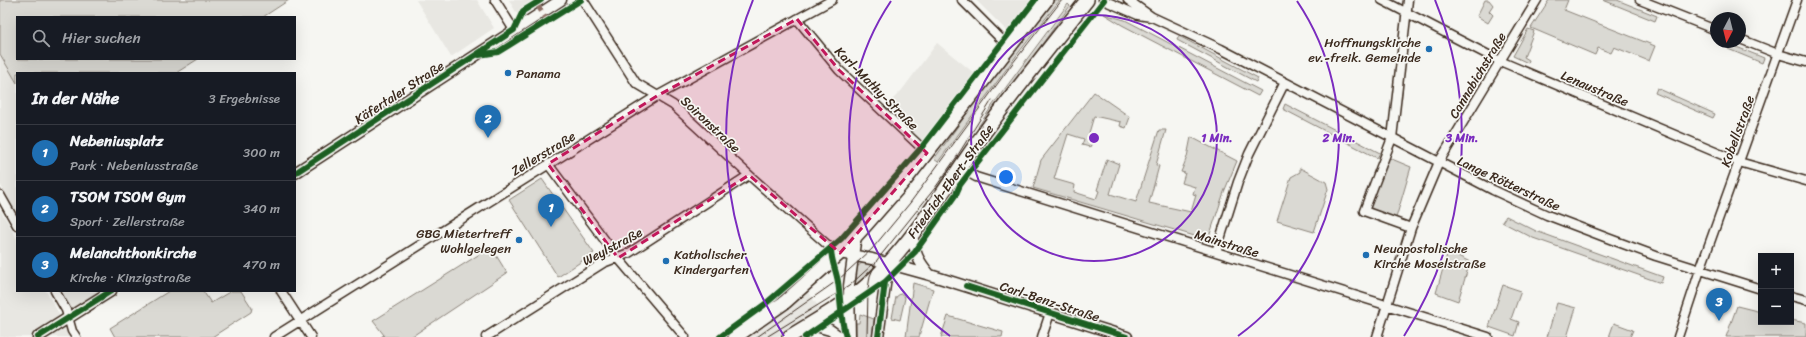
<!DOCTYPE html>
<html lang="de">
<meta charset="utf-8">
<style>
body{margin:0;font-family:Sriracha,sans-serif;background:#242831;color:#f1f3f6}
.controls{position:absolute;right:12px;bottom:12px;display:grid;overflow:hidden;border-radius:0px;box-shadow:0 4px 16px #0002}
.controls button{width:36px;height:36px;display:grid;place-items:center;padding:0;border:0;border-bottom:1px solid #363941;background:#171b24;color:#f1f3f6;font:20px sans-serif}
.compass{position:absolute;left:1710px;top:12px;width:36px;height:36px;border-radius:50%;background:#171b24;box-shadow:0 4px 16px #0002;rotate:187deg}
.you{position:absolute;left:1006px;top:177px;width:14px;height:14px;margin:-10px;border:3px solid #fff;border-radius:50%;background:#1a73e8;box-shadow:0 0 0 6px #1a73e833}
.badge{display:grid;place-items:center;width:26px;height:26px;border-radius:50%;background:#1f6fb2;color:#fff;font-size:13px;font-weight:700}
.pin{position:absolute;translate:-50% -33px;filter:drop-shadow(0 1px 2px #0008)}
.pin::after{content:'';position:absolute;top:21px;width:14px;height:12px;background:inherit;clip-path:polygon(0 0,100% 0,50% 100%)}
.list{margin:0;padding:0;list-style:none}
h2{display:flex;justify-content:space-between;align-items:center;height:52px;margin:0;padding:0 16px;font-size:17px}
h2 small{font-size:13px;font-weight:400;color:#9ea1a6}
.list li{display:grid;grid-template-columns:26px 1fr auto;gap:12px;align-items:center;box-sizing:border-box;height:56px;padding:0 16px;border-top:1px solid #363941}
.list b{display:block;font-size:15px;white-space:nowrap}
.list p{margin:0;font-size:13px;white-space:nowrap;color:#9ea1a6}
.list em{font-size:13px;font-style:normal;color:#9ea1a6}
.icon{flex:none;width:22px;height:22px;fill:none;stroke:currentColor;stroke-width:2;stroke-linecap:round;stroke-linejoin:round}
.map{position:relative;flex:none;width:1806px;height:337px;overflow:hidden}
.search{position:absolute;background:#171b24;box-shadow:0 4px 16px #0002;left:16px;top:16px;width:280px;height:44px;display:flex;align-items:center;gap:10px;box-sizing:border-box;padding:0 14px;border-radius:0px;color:#9ea1a6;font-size:15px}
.panel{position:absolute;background:#171b24;box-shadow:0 4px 16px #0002;left:16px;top:72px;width:280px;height:220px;border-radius:0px}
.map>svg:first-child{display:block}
.built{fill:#e8e7e2}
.green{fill:#dad9d3;stroke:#8a8278}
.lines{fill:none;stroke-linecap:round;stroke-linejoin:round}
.minor-casing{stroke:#3b2a1e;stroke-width:11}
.tertiary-casing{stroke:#3b2a1e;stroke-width:13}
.primary-casing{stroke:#3b2a1e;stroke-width:16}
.minor{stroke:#f6f6f2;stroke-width:8}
.tertiary{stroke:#f6f6f2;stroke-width:10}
.primary{stroke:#f6f6f2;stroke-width:13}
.tram{stroke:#3b2a1e;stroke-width:1}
.quiet{stroke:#8d6e63;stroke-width:5;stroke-dasharray:10 5;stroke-linecap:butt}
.cycleway-casing{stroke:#f6f6f2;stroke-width:8}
.cycleway{stroke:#1b5e20;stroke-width:6}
.marked{fill:#c2185b;fill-opacity:0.2;stroke:#c2185b;stroke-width:3;stroke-dasharray:8 5;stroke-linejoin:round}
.ring{fill:none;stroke:#7b2cbf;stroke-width:2}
.poi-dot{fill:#1f6fb2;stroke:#f6f6f2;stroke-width:1.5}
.labels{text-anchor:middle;stroke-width:3.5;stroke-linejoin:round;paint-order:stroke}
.poi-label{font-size:13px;fill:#3b2a1e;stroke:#f6f6f2;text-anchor:start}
.street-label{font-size:13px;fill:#3b2a1e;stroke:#f6f6f2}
.centre{fill:#7b2cbf;stroke:#f6f6f2;stroke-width:2}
.ring-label{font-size:12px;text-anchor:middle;font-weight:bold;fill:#7b2cbf;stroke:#f6f6f2;stroke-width:3.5;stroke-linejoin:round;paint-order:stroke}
</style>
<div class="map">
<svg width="1806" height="337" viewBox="0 0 1806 337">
<rect width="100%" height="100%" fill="#f6f6f2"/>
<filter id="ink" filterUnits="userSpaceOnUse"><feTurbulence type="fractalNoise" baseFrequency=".025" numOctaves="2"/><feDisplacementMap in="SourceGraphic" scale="8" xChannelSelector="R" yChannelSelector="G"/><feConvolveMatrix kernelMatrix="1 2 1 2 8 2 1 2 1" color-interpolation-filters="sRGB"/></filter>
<g filter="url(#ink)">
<path class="built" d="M416 0H477L494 28 451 57Z
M509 0H538L517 14Z
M976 0H1032L1008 32Z
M937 43 979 77 926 145 886 106 902 90Z
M0 54 17 83V214L0 184Z
M0 209 17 239V291H46L72 337H0Z
M61 291H99L71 309Z
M807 291 821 310 778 337H744Z"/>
<path class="green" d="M0 0H289L263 17H17V59H198L176 73H17V83L0 54Z
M1054 0H1060L1019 52 938 162 934 159 986 87Z
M1485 0H1489L1493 5 1489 11 1493 15 1488 23 1477 16Z
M1549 0H1568L1564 10 1655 46 1649 61 1614 47 1611 53 1598 48 1595 55 1531 28Z
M1603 0H1617L1657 16 1655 21Z
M1068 4 1070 6 980 129 978 127 992 106Z
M1104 14 1125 20 1261 91 1258 96 1122 25Z
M1528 29 1534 31 1524 57 1529 60 1528 63 1513 56Z
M1179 36 1258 78 1256 82 1177 40Z
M1729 44 1764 58 1762 63 1728 49Z
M1657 88 1715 114 1713 118 1655 93Z
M1094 92 1130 117 1126 128 1120 126 1121 122 1094 116 1089 133 1095 136 1090 147 1082 145 1084 139 1068 134 1054 179 1075 185 1074 192 1096 199 1099 191 1097 190 1107 159 1119 164 1110 194 1136 202 1159 130H1166L1156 165 1159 166 1149 203 1191 212 1196 195 1193 194 1195 187 1182 183 1185 173 1181 172 1187 157 1191 137 1237 161 1224 192 1208 240 1033 188 1041 160Z
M1285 104 1380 153 1377 158 1283 109Z
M1387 157 1411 167 1396 218 1369 208Z
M1300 168 1326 182 1328 189 1314 232 1277 221 1291 177 1300 172Z
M542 179 594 253 558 277 509 200Z
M1506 216 1536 231 1663 277 1661 283 1533 238 1502 222Z
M491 247 507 273 411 337H381L384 335 373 321Z
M1448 251 1470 262 1458 301 1436 293Z
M863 262 879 266 855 288 857 267Z
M913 283 933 289 919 337H906Z
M1503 285 1521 291 1511 319 1519 322 1515 336 1489 327Z
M169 291H203L211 303 231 291H241L252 308 251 312 212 337H115L110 328Z
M900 294H903L905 298 900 320 892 318 896 297Z
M1557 303 1576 308 1567 337H1547Z
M1737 306 1761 312V322H1791V320L1806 323V337H1726Z
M860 314 874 319 872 337H856V323H859Z
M948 316 1003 332 1002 337H941Z
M1614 323 1633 330 1630 337H1609Z"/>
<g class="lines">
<g class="minor-casing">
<path id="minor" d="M495 0 514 30
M583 0 636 83 673 105 749 175 831 248 840 253
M962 0 1009 47
M1103 0 1138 15 1151 17
M1128 0 1152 17 1221 49 1493 190 1547 215 1610 239 1656 256 1761 289
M1382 0 1500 61 1739 162 1806 181
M1408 0 1392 138 1364 211 1411 228
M1640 0 1716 30
M797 19 839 70 927 153
M1740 39 1778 54 1806 62
M548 164 618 258 685 337
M960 168 976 177 1488 337
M0 195 17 225
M1216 252 1238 182 1249 154 1285 82
M55 291 66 310 72 331 76 337
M281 291 311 337
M1791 296 1806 300
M274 337 657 96 832 0
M486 337 603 263 629 253 749 175
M1042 337 1050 313
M1377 337 1411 228 1439 162 1537 0
M1678 337 1700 270 1797 0"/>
</g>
<g class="tertiary-casing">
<path id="tertiary" d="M295 173 561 0
M912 234C915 253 917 260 930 275
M840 253 872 259 930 275 1127 337
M809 324 830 330 840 337
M38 337 111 291
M850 337 849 286 856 235
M878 337 888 263"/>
</g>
<g class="primary-casing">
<path id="primary" d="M735 337 785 302 840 253 862 229 906 179 1046 0
M789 337C816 320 845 305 869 283 912 243 943 191 976 144 1011 95 1049 48 1087 0"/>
</g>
<use href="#minor" class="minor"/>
<use href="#tertiary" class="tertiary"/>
<use href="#primary" class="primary"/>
<path class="tram" d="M768 336 849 286 873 264
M757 337 838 280 872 249 910 203 1012 64 1062 0
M867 337 868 289 870 276 877 260 935 188 956 158 992 100"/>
<path class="quiet" d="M536 3 547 20"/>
<g class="cycleway-casing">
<path id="cycleway" d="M479 55 498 52 581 0
M295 173 514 30 523 11 541 0
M831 248C831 262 836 269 838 282 841 300 840 319 846 337
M966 286 1127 337
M38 337 111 291
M720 337 764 305 841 239 921 148 1035 0
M805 337 885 282 915 252 956 194 960 185 969 173 1104 0
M878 337 885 282"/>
</g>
<use href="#cycleway" class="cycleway"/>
</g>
</g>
<path class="marked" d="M797 19 839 70 927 153 840 253 749 175 618 258 548 164 657 96Z"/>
<g class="ring">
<circle cx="1094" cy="138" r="123"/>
<path d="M950 336A245 245 0 0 1 891 1M1297 1A245 245 0 0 1 1238 336"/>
<path d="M784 336A368 368 0 0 1 753 0M1435 0A368 368 0 0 1 1404 336"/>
</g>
<g class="poi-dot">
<circle cx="1429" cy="49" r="4"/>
<circle cx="508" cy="73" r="4"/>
<circle cx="519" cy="240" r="4"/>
<circle cx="1366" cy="255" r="4"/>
<circle cx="666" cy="261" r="4"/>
</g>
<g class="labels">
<g class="poi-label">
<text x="1421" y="47" text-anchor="end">Hoffnungskirche<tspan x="1421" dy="15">ev.-freik. Gemeinde</tspan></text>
<text x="516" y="78">Panama</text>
<text x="511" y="238" text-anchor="end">GBG Mietertreff<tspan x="511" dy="15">Wohlgelegen</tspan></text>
<text x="1374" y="253">Neuapostolische<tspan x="1374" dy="15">Kirche Moselstraße</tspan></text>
<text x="674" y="259">Katholischer<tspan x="674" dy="15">Kindergarten</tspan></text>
</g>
<g class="street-label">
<text transform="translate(1477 75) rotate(-59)" y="5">Cannabichstraße</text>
<text transform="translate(877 88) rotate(45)" y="5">Karl-Mathy-Straße</text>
<text transform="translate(1595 88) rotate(23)" y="5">Lenaustraße</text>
<text transform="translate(399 92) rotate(-33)" y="5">Käfertaler Straße</text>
<text transform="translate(711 124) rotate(43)" y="5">Soironstraße</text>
<text transform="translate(1737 131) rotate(-70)" y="5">Kobellstraße</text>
<text transform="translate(543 153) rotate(-31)" y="5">Zellerstraße</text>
<text transform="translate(950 181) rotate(-54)" y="5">Friedrich-Ebert-Straße</text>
<text transform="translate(1509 183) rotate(25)" y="5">Lange Rötterstraße</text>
<text transform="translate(1227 243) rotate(17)" y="5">Mainstraße</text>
<text transform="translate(612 246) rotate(-28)" y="5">Weylstraße</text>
<text transform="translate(1050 301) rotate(18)" y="5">Carl-Benz-Straße</text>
</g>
</g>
<circle cx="1094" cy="138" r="6" class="centre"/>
<g class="ring-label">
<text x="1217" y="142">1 Min.</text>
<text x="1339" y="142">2 Min.</text>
<text x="1462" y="142">3 Min.</text>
</g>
</svg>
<div class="controls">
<button>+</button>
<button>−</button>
</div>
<svg class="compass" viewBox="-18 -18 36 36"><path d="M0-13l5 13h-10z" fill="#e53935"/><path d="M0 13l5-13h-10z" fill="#9ea1a6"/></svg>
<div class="you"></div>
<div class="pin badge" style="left:551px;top:227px">1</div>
<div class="pin badge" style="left:488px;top:138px">2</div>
<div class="pin badge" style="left:1719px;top:321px">3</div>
<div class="search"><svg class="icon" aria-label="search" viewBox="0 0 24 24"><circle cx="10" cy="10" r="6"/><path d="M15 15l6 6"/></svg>Hier suchen</div>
<section class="panel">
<h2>In der Nähe<small>3 Ergebnisse</small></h2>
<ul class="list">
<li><span class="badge">1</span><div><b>Nebeniusplatz</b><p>Park · Nebeniusstraße</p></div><em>300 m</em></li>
<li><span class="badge">2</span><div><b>TSOM TSOM Gym</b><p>Sport · Zellerstraße</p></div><em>340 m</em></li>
<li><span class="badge">3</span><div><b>Melanchthonkirche</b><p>Kirche · Kinzigstraße</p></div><em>470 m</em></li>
</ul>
</section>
</div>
